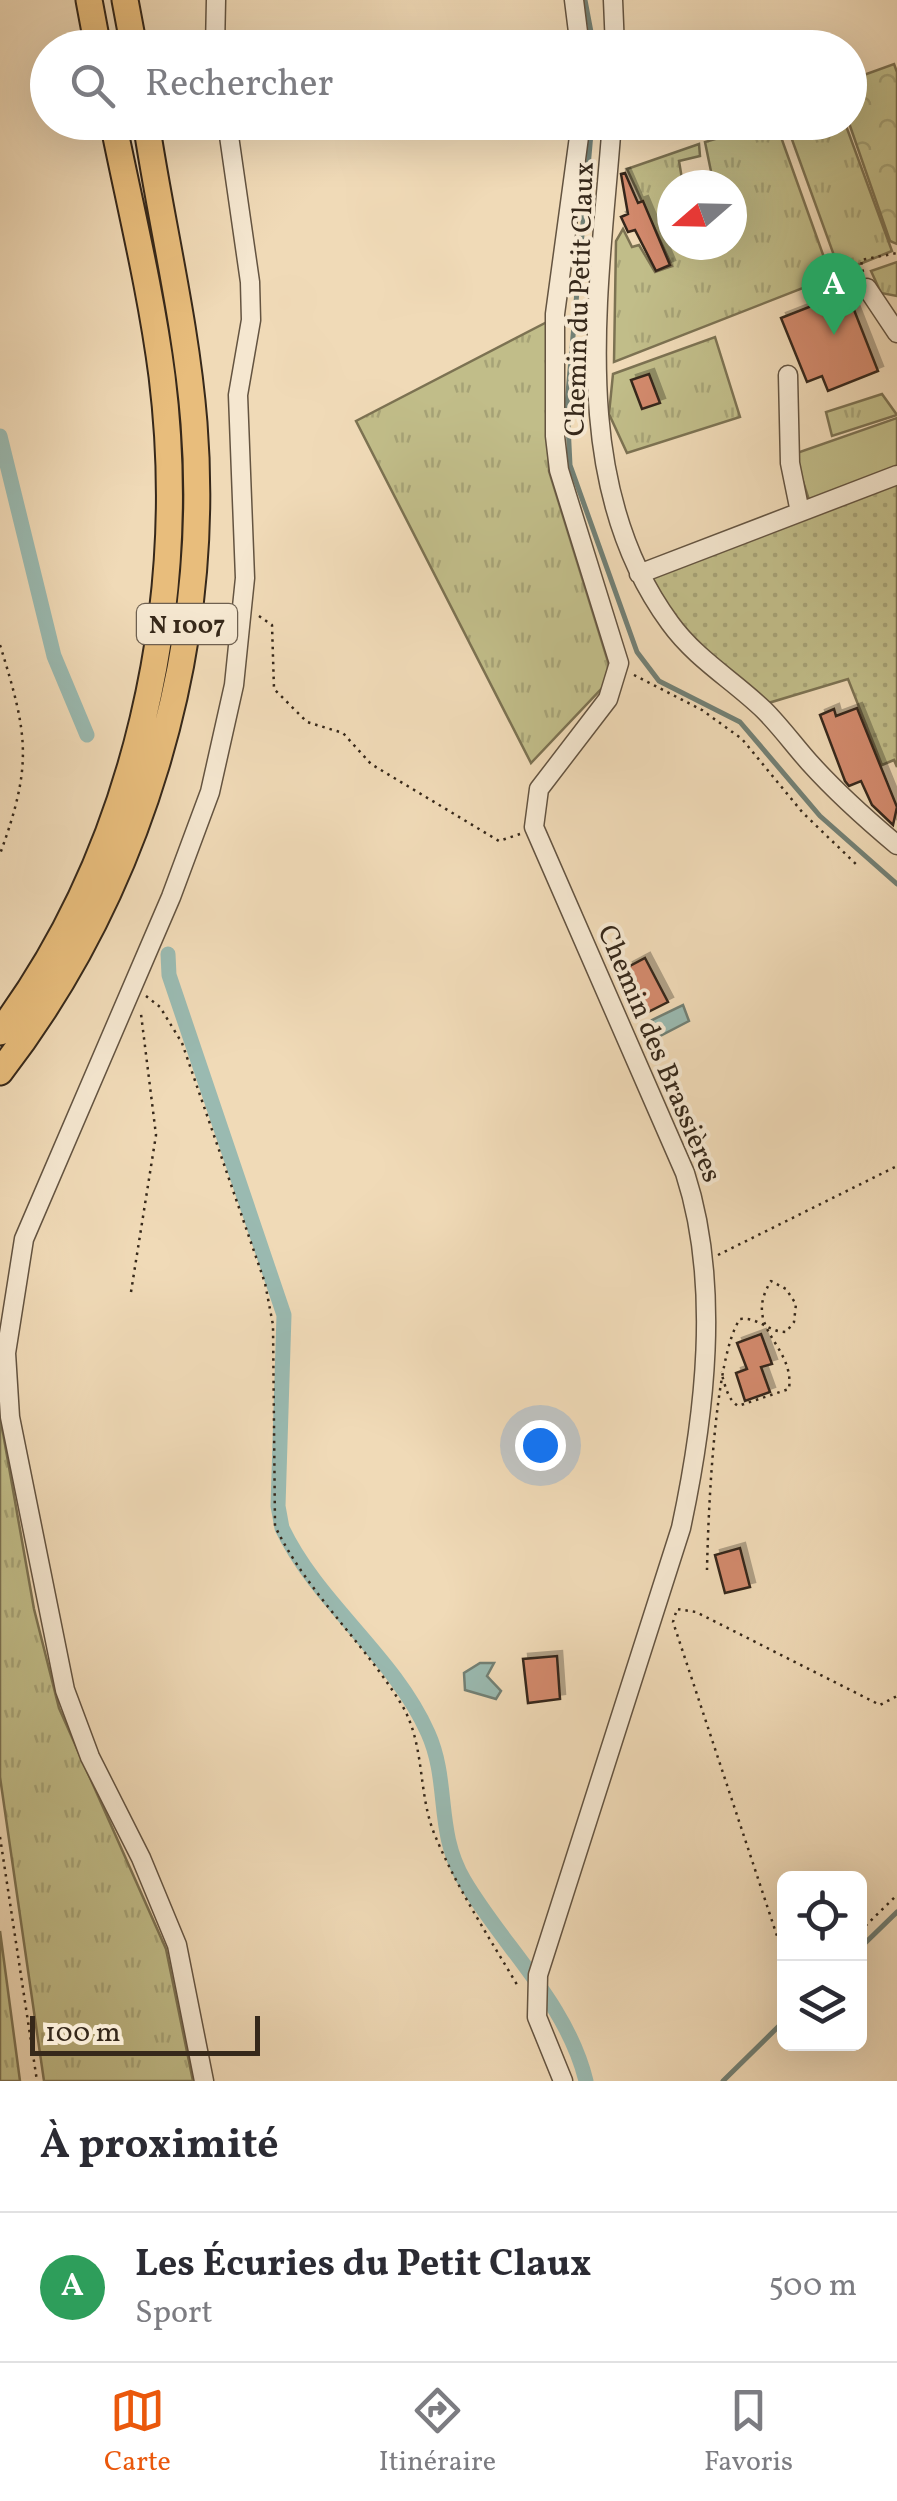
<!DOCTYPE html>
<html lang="fr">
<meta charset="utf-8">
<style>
body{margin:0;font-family:Vollkorn,serif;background:#f2f2f3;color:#2b2b33}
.controls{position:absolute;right:30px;bottom:30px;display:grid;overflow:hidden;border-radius:15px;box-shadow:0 10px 40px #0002}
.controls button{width:90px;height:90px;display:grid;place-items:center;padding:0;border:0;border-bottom:2px solid #e1e1e2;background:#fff;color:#2b2b33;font:50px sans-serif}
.compass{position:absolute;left:657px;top:170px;width:90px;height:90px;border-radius:50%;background:#fff;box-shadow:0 10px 40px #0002;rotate:250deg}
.scale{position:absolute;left:30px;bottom:25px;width:230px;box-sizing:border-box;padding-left:10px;border:5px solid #36281a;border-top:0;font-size:28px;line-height:35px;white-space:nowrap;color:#36281a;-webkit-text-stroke:8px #f5e7d0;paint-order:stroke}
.you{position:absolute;left:540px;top:1445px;width:35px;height:35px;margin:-25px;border:8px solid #fff;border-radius:50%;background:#1a73e8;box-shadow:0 0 0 15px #1a73e833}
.badge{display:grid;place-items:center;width:65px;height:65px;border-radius:50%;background:#ea580c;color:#fff;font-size:32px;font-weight:700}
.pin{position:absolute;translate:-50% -82px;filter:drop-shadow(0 2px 5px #0008)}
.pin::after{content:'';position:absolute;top:52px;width:35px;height:30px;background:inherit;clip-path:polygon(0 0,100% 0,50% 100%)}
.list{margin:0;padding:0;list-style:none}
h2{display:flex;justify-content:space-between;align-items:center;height:130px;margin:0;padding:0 40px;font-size:42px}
h2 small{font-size:32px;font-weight:400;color:#7c7c81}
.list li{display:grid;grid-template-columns:65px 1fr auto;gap:30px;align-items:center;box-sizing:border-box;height:150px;padding:0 40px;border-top:2px solid #e1e1e2}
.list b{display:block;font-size:38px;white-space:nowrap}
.list p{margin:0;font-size:32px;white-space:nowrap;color:#7c7c81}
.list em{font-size:32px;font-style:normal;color:#7c7c81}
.icon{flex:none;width:55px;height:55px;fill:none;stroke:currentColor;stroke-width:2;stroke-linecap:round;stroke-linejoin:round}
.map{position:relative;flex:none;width:897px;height:2081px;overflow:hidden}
.search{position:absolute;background:#fff;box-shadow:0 10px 40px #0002;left:30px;right:30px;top:30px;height:110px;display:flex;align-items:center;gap:25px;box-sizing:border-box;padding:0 35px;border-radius:55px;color:#7c7c81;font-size:38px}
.sheet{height:280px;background:#fff}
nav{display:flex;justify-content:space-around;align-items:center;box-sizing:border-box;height:140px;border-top:2px solid #e1e1e2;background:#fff;font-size:28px;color:#7c7c81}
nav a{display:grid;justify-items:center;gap:5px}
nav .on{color:#ea580c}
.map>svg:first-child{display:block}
.grass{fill:url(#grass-tufts);stroke:#7c7252;stroke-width:2.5}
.forest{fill:url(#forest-crowns);stroke:#7c7252;stroke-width:2.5}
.park{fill:url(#park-dots);stroke:#7c7252;stroke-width:2.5}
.pitch{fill:#c1bd89;stroke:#7c7252;stroke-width:2.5}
.water{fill:#9abab1;stroke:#728075;stroke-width:2.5}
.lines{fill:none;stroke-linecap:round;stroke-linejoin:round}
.stream{stroke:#728075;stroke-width:5}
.canal{stroke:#9abab1;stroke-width:15}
.building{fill:#d38a6d;stroke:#36281a;stroke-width:2.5;filter:url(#shadow)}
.minor-casing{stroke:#645441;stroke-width:21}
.highway-casing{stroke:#36281a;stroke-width:29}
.path{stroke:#36281a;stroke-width:2.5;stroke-dasharray:2.5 5;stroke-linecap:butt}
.minor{stroke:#f5e7d0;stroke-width:18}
.highway{stroke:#e8bd7c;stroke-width:25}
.labels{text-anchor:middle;stroke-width:8;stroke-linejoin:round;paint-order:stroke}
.shield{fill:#f5e7d0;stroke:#6f6151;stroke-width:2.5}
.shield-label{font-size:25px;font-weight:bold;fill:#36281a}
.street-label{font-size:28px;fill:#36281a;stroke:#f5e7d0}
</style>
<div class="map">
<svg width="897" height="2081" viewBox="0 0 897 2081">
<defs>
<pattern id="grass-tufts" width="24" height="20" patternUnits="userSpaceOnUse" patternTransform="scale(2.5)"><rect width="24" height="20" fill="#c1bd89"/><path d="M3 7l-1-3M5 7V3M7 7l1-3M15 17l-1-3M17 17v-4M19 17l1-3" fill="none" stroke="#a6a276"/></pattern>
<pattern id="forest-crowns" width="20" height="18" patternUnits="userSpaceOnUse" patternTransform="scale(2.5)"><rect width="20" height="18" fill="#c1bd89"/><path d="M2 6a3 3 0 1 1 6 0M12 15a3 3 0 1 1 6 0" fill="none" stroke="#a6a276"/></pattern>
<pattern id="park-dots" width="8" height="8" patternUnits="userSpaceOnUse" patternTransform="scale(2.5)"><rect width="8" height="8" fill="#c1bd89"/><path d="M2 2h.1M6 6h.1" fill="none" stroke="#a6a276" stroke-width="1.8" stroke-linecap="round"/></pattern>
<filter id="shadow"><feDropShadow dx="5" dy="-5" stdDeviation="0" flood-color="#0004"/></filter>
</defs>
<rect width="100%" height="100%" fill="#f0dab7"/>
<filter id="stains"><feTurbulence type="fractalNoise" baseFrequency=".002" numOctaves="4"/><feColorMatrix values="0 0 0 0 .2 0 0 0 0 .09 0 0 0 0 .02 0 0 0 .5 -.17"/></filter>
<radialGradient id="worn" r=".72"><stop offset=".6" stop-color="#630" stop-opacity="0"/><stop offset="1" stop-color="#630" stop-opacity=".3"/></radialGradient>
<path class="grass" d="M769 123H776L831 277 614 362 616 241 623 229 632 247 639 245 655 272 672 266 627 169 699 144 700 156 679 161 683 185H672V245H732V185H697L713 181 705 142Z
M786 123H845L892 251 840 272Z
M897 262V296L881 293 871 271Z
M547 322 549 471 609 665 603 687 531 763 356 421Z
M715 337 740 417 627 453 609 414 613 374Z
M882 394 897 415 832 436 826 412Z
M0 1416 34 1609 59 1708 166 1949 193 2081H44L0 1777Z
M0 1931 20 2081H0Z"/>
<path class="forest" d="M894 64 897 72V244L890 241 849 123 850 80Z"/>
<path class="park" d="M897 482V767L894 760 882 765 848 679 765 704 707 660 644 579Z"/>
<path class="pitch" d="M897 418V468L809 500 794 454Z"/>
<path class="water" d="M683 1005 689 1021 660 1036 652 1020Z
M480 1663H494L487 1676 501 1691 496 1699 465 1690 464 1673Z"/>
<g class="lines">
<path class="stream" d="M585 0 594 48
M592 122 567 404 570 465 637 652 659 681 740 722 820 816 897 884
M860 1948 897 1912
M723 2081 784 2021"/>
<path class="canal" d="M0 436 54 656 87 735
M168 954 169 975 284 1315 278 1506 282 1528C318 1604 394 1656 428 1733 450 1782 435 1831 464 1880 504 1948 567 2003 586 2081"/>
</g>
<path class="building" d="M625 173 638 203 643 201 670 265 656 271 635 230 628 232 621 217 628 214 621 174Z
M847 292 878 371 828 391 822 376 807 382 781 318Z
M649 374 660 403 642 409 631 380Z
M857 708 897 807 893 825 872 805 861 781 849 786 845 781 820 715 834 709 836 716Z
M645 958 668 1002 642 1015 629 991 638 986 628 967Z
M761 1334 772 1364 761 1367 770 1392 745 1401 736 1373 747 1369 737 1343Z
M740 1548 750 1587 725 1593 715 1555Z
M557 1656 560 1699 528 1703 523 1659Z"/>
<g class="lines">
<g class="minor-casing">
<path id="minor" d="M574 0 580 48
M613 0 615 48
M215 48 216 0
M612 122C600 288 565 480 670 623 696 659 733 680 764 710 780 726 794 745 809 762 836 792 866 819 897 845
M867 288 897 333
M788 375 790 463 800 512
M639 574 897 475
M204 2081 177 1945 141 1858 90 1757 65 1690 10 1417 6 1353 24 1239 171 897 210 792 234 685 245 578 238 395 251 320 250 282 227 122
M563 2081 537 2017 538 1975 681 1528C705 1416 721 1284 685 1173L534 827 539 789 608 699 619 663 559 470 555 436V314L581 122"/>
</g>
<g class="highway-casing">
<path id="highway" d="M89 0 98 48
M125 0 134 48
M0 1032C137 848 190 602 162 376 151 291 130 206 113 122
M0 1072C140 890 212 652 194 423 186 322 161 222 146 122"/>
</g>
<path class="path" d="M863 272 861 260 897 253
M259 616 272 625 274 689 307 722 343 733 371 764 499 841 520 834
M0 645C28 735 33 764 0 854
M634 675 702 710 742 739 803 813 858 866
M146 996 160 1007 182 1043 265 1283 273 1325 275 1526C307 1593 365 1643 403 1707 425 1746 418 1793 434 1833 456 1887 489 1937 519 1988
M718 1255 897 1166
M131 1292 156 1135 141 1014
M707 1570C708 1519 714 1356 740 1319 759 1317 768 1332 786 1332L794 1322 796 1304 786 1289 771 1281C741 1329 795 1344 789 1389L738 1406C727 1399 725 1384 721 1372
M0 1837 37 2081
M860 1931 897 1895
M784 1957 673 1622 677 1609 696 1612 880 1705 897 1696"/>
<use href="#minor" class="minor"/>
<use href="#highway" class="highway"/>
</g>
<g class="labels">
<rect class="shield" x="137" y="604" width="100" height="40" rx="8"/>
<g class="shield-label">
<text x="187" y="633">N 1007</text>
</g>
<g class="street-label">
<text transform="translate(578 299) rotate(-88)" y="10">Chemin du Petit Claux</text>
<text transform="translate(661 1053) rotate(67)" y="10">Chemin des Brassières</text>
</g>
</g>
<rect width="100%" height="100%" filter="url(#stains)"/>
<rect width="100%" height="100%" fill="url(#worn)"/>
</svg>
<div class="controls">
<button><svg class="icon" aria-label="locate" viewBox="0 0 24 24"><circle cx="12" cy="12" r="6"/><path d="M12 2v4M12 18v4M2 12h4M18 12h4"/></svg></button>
<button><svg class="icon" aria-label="layers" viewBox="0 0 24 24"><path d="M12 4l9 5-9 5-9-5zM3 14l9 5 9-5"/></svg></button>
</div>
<svg class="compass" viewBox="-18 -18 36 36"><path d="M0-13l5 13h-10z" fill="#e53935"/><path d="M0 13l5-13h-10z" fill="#7c7c81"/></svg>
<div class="scale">100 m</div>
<div class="you"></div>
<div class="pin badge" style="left:834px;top:335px;background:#2e9e5b">A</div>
<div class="search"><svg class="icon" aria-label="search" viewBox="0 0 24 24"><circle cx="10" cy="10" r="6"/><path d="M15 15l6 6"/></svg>Rechercher</div>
</div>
<section class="sheet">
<h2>À proximité<small></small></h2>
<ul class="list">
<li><span class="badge" style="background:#2e9e5b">A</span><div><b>Les Écuries du Petit Claux</b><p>Sport</p></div><em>500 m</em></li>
</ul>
</section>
<nav>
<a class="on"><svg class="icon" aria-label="map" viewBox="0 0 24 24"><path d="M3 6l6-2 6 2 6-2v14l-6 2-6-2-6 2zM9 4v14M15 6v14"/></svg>Carte</a>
<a><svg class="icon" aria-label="directions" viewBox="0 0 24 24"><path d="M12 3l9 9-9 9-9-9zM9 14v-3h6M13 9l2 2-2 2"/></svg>Itinéraire</a>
<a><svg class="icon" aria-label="saved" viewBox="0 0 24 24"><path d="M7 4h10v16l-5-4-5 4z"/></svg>Favoris</a>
</nav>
